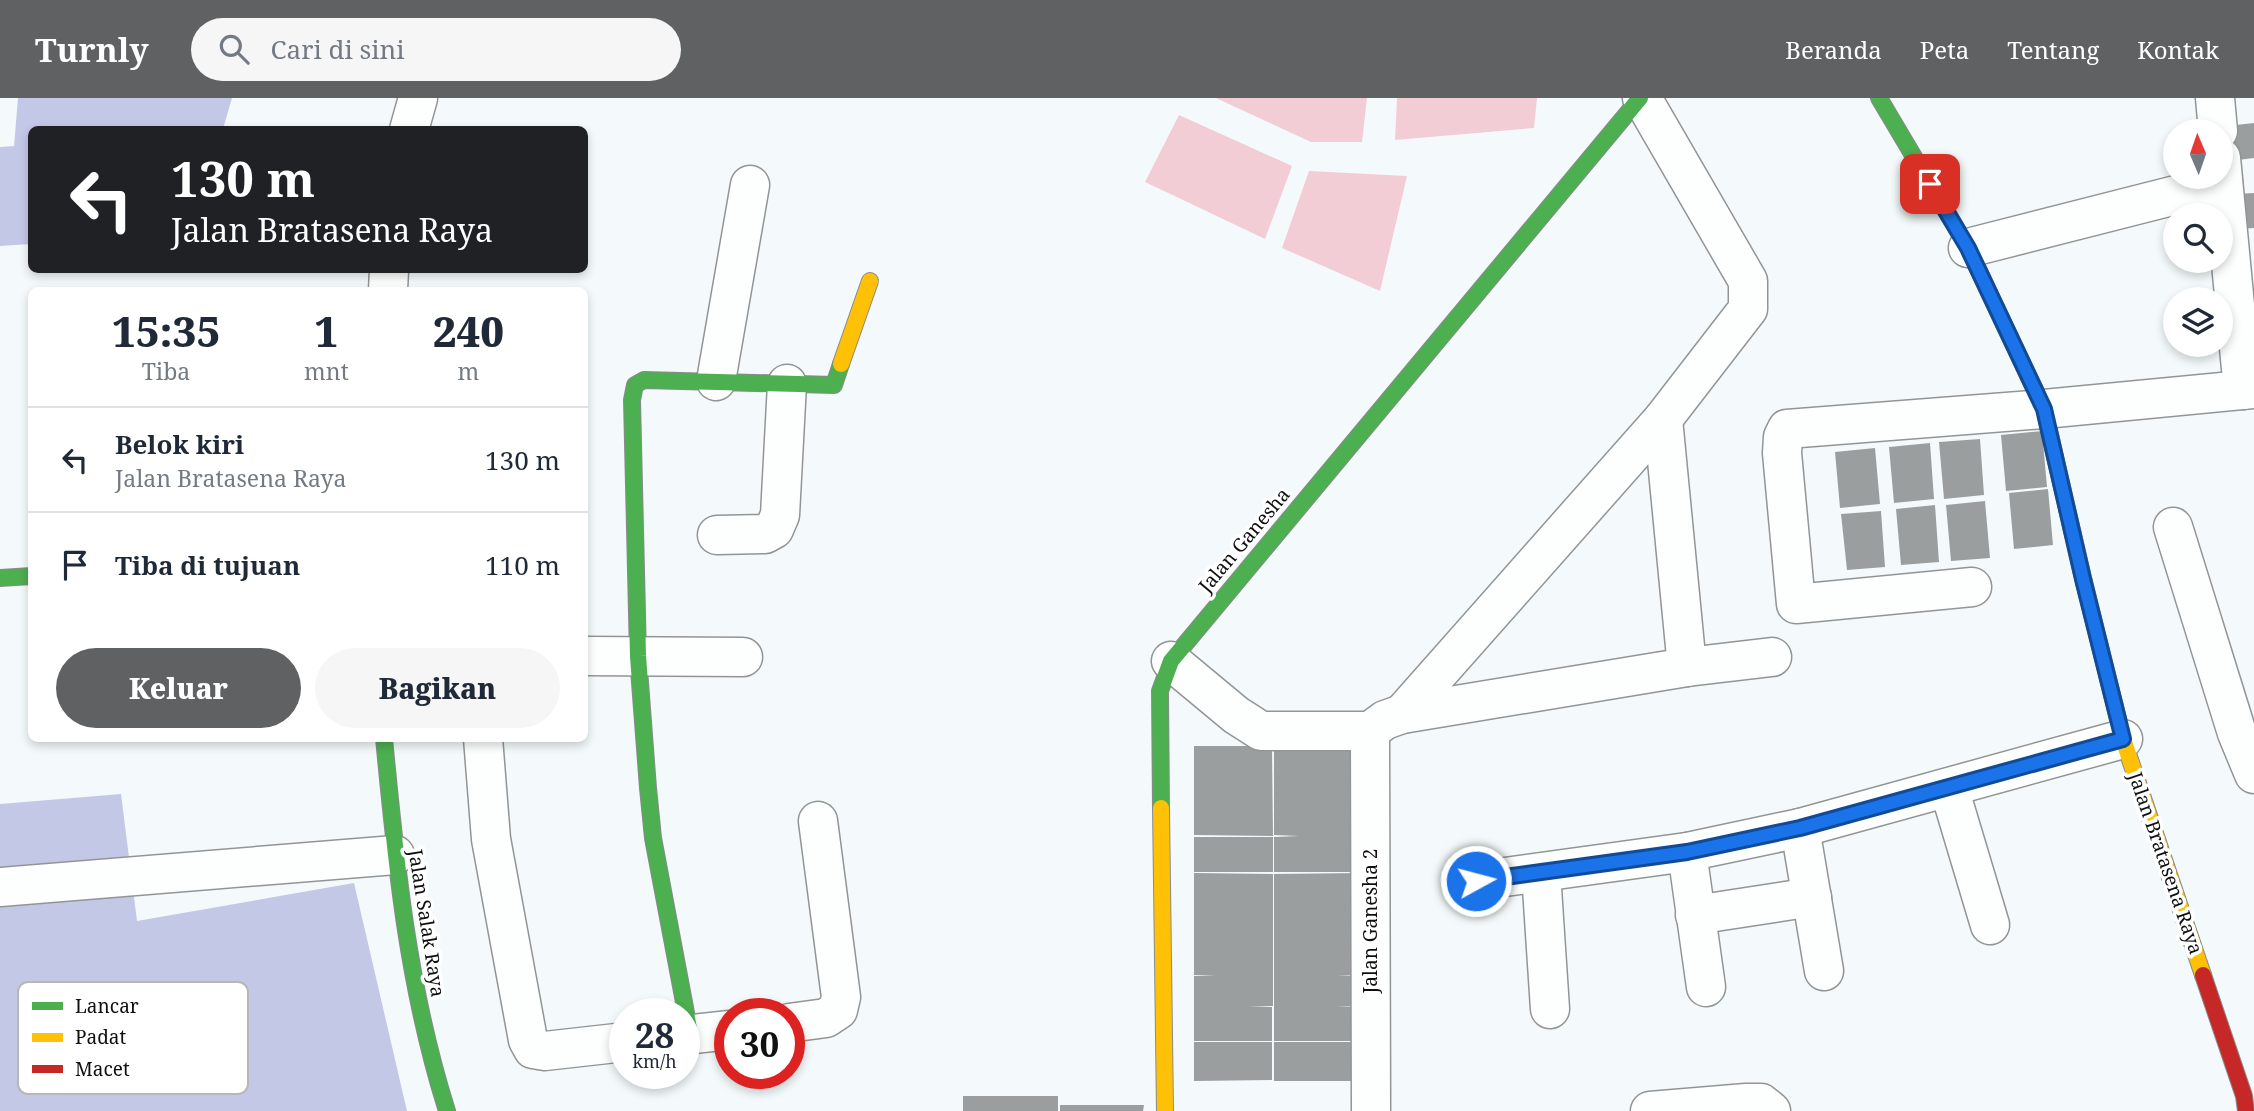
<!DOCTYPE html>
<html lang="id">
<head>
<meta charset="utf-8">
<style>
	:root { --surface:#fff; --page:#f6f6f7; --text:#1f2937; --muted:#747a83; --line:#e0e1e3; --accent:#5f6162 }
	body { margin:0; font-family:"Noto Serif",serif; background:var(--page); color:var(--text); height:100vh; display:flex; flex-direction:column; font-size:26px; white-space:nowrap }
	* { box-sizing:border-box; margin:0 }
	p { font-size:23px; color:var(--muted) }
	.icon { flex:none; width:38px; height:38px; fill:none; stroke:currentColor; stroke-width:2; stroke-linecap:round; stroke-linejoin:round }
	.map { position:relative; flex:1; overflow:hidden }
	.sheet { position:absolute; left:28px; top:189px; width:560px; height:455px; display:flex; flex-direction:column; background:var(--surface); border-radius:10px; box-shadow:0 4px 10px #0003 }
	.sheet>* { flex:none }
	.hud { position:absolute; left:28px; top:28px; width:560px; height:147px; border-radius:10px; box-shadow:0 4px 10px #0003; background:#202124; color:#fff; overflow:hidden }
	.needle { width:46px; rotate:358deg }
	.tools { position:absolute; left:2163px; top:21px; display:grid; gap:14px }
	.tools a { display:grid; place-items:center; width:70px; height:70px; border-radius:50%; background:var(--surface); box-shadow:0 4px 10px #0003; font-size:35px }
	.speed { position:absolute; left:609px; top:900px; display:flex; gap:14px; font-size:35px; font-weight:700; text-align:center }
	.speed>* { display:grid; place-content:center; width:91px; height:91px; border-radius:50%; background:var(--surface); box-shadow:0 4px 10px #0003; line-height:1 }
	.speed small { font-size:18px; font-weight:400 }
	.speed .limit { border:10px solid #d22; background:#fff; color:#111 }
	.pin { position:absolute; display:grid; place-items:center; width:60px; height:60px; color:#fff; margin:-30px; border-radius:14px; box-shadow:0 4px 10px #0006 }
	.me { position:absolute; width:77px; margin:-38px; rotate:83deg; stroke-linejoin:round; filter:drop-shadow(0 0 5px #0008) }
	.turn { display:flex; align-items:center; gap:24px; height:147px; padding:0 28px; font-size:32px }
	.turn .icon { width:91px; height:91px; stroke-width:2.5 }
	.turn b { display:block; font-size:49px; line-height:60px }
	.eta { display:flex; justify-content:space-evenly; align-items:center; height:119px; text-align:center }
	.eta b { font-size:42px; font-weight:800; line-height:49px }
	.button { display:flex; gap:14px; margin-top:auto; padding:14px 28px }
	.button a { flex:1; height:80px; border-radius:42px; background:var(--accent); color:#fff; font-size:28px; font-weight:800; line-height:80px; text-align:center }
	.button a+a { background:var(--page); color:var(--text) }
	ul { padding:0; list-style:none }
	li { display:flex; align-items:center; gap:21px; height:105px; padding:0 28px; border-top:2px solid var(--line) }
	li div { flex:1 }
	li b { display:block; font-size:26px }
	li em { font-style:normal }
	header { display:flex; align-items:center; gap:42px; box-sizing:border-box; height:98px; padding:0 35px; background:var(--accent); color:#fff }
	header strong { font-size:33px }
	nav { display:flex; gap:38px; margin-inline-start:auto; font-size:24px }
	.search { width:490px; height:63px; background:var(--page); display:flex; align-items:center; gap:18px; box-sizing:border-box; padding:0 24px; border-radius:38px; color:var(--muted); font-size:26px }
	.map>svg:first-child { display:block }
</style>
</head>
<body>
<header>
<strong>Turnly</strong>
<div class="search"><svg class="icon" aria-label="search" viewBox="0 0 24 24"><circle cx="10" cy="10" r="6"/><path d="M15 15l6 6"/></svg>Cari di sini</div>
<nav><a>Beranda</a><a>Peta</a><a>Tentang</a><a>Kontak</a></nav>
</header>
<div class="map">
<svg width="2254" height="1013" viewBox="0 0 2254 1013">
	<rect width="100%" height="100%" fill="#f4fafb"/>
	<g fill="#c4c8e7">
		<polygon points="18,0 232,0 223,31 32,32 31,146 0,148 0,49 14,48"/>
		<polygon points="121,696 137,823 354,785 407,1013 0,1013 0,706"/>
	</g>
	<g fill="#f3cdd5">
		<polygon points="1216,0 1367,0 1362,44 1311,44"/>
		<polygon points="1397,0 1537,0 1534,30 1395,42"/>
		<polygon points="1179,17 1292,68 1265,141 1145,84"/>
		<polygon points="1309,73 1407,78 1380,193 1282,150"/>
	</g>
	<g fill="#9a9e9f">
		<polygon points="2254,25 2254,60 2230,63 2227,28"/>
		<polygon points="2254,95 2254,130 2240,131 2236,96"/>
		<polygon points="2042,333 2047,389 2006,393 2001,337"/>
		<polygon points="1980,341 1984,397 1944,401 1939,344"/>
		<polygon points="1930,345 1934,401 1894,405 1889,349"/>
		<polygon points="1875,350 1880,406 1840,410 1835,354"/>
		<polygon points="2048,391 2053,447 2014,451 2009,395"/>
		<polygon points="1985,403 1990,460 1951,463 1946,407"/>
		<polygon points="1935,407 1939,464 1901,467 1896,411"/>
		<polygon points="1881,413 1885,469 1847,472 1841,416"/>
		<polygon points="1194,648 1272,648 1273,738 1194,737"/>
		<polygon points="1274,648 1360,648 1360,774 1274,774 1274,739 1299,738 1274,737"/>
		<rect x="1194" y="739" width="79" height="35"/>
		<polygon points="1194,775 1273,776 1273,908 1249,908 1272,909 1272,943 1194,943 1194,878 1216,878 1194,877"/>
		<polygon points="1360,775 1360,877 1337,878 1360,878 1360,908 1337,909 1360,909 1360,943 1274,943 1274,776"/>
		<polygon points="1194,944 1272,944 1272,982 1194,983"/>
		<rect x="1274" y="944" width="86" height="39"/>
		<rect x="963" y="998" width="95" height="15"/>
		<polygon points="1060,1007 1144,1007 1143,1013 1060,1013"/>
	</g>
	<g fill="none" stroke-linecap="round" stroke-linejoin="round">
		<g stroke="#929595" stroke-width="41">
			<g id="street">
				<polyline points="2215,0 2218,33"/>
				<polyline points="409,32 418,0"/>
				<polyline points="2221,60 2243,292"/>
				<polyline points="1968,150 2223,85"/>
				<polyline points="388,192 389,172"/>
				<polyline points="716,283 750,87"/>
				<polyline points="1663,321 1687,569"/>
				<polyline points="2173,429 2237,635 2254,676"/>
				<polyline points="717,437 765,436 774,431 780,417 787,286"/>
				<polyline points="1972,489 1796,506 1782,355 1783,339 1787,331 2044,311 2254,291"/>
				<polyline points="584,558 743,559"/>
				<polyline points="1171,563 1236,617 1261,633 1370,633"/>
				<polyline points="1402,616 1663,321 1748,211 1748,183 1642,0"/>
				<polyline points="1370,633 1385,622 1402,616 1687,569 1772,559"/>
				<polyline points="1370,633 1371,1013"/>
				<polyline points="483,640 491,741 528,942 533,951 545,953 625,944"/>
				<polyline points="1949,690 1990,827"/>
				<polyline points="1800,730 1824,873"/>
				<polyline points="1687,754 1706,889"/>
				<polyline points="1541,775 1550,911"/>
				<polyline points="1476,783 1687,754 1800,730 2123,641"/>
				<polyline points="0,789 395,757"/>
				<polyline points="1695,817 1812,799"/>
				<polyline points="789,925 826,920 838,912 841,899 818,723"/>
				<polyline points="684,937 730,932"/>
				<polyline points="1650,1013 1746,1005 1761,1005 1771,1013"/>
			</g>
		</g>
		<g stroke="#898b8c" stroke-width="18">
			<g id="fast">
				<polyline points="1879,0 1968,150 2044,311 2084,484"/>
				<polyline points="0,480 32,478"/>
				<path d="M384 640C396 768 408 890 447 1013"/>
				<polyline points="1161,710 1160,593 1171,563 1640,0"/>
				<polyline points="690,936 653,740 648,690 638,558 632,302 635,287 644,282 834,287 841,266"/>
			</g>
		</g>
		<g stroke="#898b8c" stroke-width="18">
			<g id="slow">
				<polyline points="841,266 870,183"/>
				<polyline points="2084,484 2123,641 2203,877"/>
				<polyline points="1161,710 1165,1013"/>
			</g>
		</g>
		<g stroke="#898b8c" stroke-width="18">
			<polyline id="jam" points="2203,877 2244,998 2246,1013"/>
		</g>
		<use href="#street" stroke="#fdfefe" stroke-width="38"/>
		<use href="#fast" stroke="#4caf50" stroke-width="16"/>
		<use href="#slow" stroke="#ffc107" stroke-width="16"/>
		<use href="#jam" stroke="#c62828" stroke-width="16"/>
	</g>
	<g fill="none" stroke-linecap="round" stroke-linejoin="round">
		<g stroke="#114b97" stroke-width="18">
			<polyline id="route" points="1476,783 1687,754 1800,730 2123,641 2083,481 2044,311 1968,150 1930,86"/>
		</g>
		<use href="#route" stroke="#1a73e8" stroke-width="12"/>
	</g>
	<g text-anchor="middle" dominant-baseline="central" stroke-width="7" stroke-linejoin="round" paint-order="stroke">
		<g font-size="19" fill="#0f0f0f" stroke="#fff">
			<text transform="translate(1244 442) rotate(-50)">Jalan Ganesha</text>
			<text transform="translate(2166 765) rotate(71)">Jalan Bratasena Raya</text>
			<text transform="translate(1370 823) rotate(-90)">Jalan Ganesha 2</text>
			<text transform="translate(427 825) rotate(81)">Jalan Salak Raya</text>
		</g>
	</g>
	<rect x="18" y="884" width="230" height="112" rx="10" fill="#fff" stroke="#b7b7b7" stroke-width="2"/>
	<rect x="32" y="904" width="31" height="8" fill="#4caf50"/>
	<rect x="32" y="935" width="31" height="9" fill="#ffc107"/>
	<rect x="32" y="967" width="31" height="8" fill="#c62828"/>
	<g font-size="19" fill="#0f0f0f">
		<text x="75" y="915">Lancar</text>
		<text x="75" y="946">Padat</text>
		<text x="75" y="978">Macet</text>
	</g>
</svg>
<div class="tools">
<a><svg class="needle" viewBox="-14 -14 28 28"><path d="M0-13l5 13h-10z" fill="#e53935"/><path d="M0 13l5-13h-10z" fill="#747a83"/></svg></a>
<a><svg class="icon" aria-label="search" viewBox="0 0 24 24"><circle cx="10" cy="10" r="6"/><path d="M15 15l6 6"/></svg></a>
<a><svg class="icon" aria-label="layers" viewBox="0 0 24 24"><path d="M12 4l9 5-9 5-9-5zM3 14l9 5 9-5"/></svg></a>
</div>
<div class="speed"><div>28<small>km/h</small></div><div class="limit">30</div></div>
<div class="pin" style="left:1930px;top:86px;background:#d93025"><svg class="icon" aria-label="arrive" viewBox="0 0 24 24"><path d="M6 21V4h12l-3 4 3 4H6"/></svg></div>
<svg class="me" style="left:1476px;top:783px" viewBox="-20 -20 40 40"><circle r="17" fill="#1a73e8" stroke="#fff" stroke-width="3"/><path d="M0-11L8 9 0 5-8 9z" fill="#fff"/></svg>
<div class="hud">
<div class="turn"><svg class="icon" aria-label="left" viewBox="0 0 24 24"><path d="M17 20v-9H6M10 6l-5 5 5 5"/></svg><div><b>130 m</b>Jalan Bratasena Raya</div></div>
</div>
<section class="sheet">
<div class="eta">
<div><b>15:35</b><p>Tiba</p></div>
<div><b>1</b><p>mnt</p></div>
<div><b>240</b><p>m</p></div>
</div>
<ul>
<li><svg class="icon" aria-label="left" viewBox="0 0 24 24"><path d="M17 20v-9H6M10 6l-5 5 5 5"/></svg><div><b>Belok kiri</b><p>Jalan Bratasena Raya</p></div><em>130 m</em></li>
<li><svg class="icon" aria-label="arrive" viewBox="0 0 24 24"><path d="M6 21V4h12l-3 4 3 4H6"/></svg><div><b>Tiba di tujuan</b></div><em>110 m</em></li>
</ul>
<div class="button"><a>Keluar</a><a>Bagikan</a></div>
</section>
</div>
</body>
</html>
